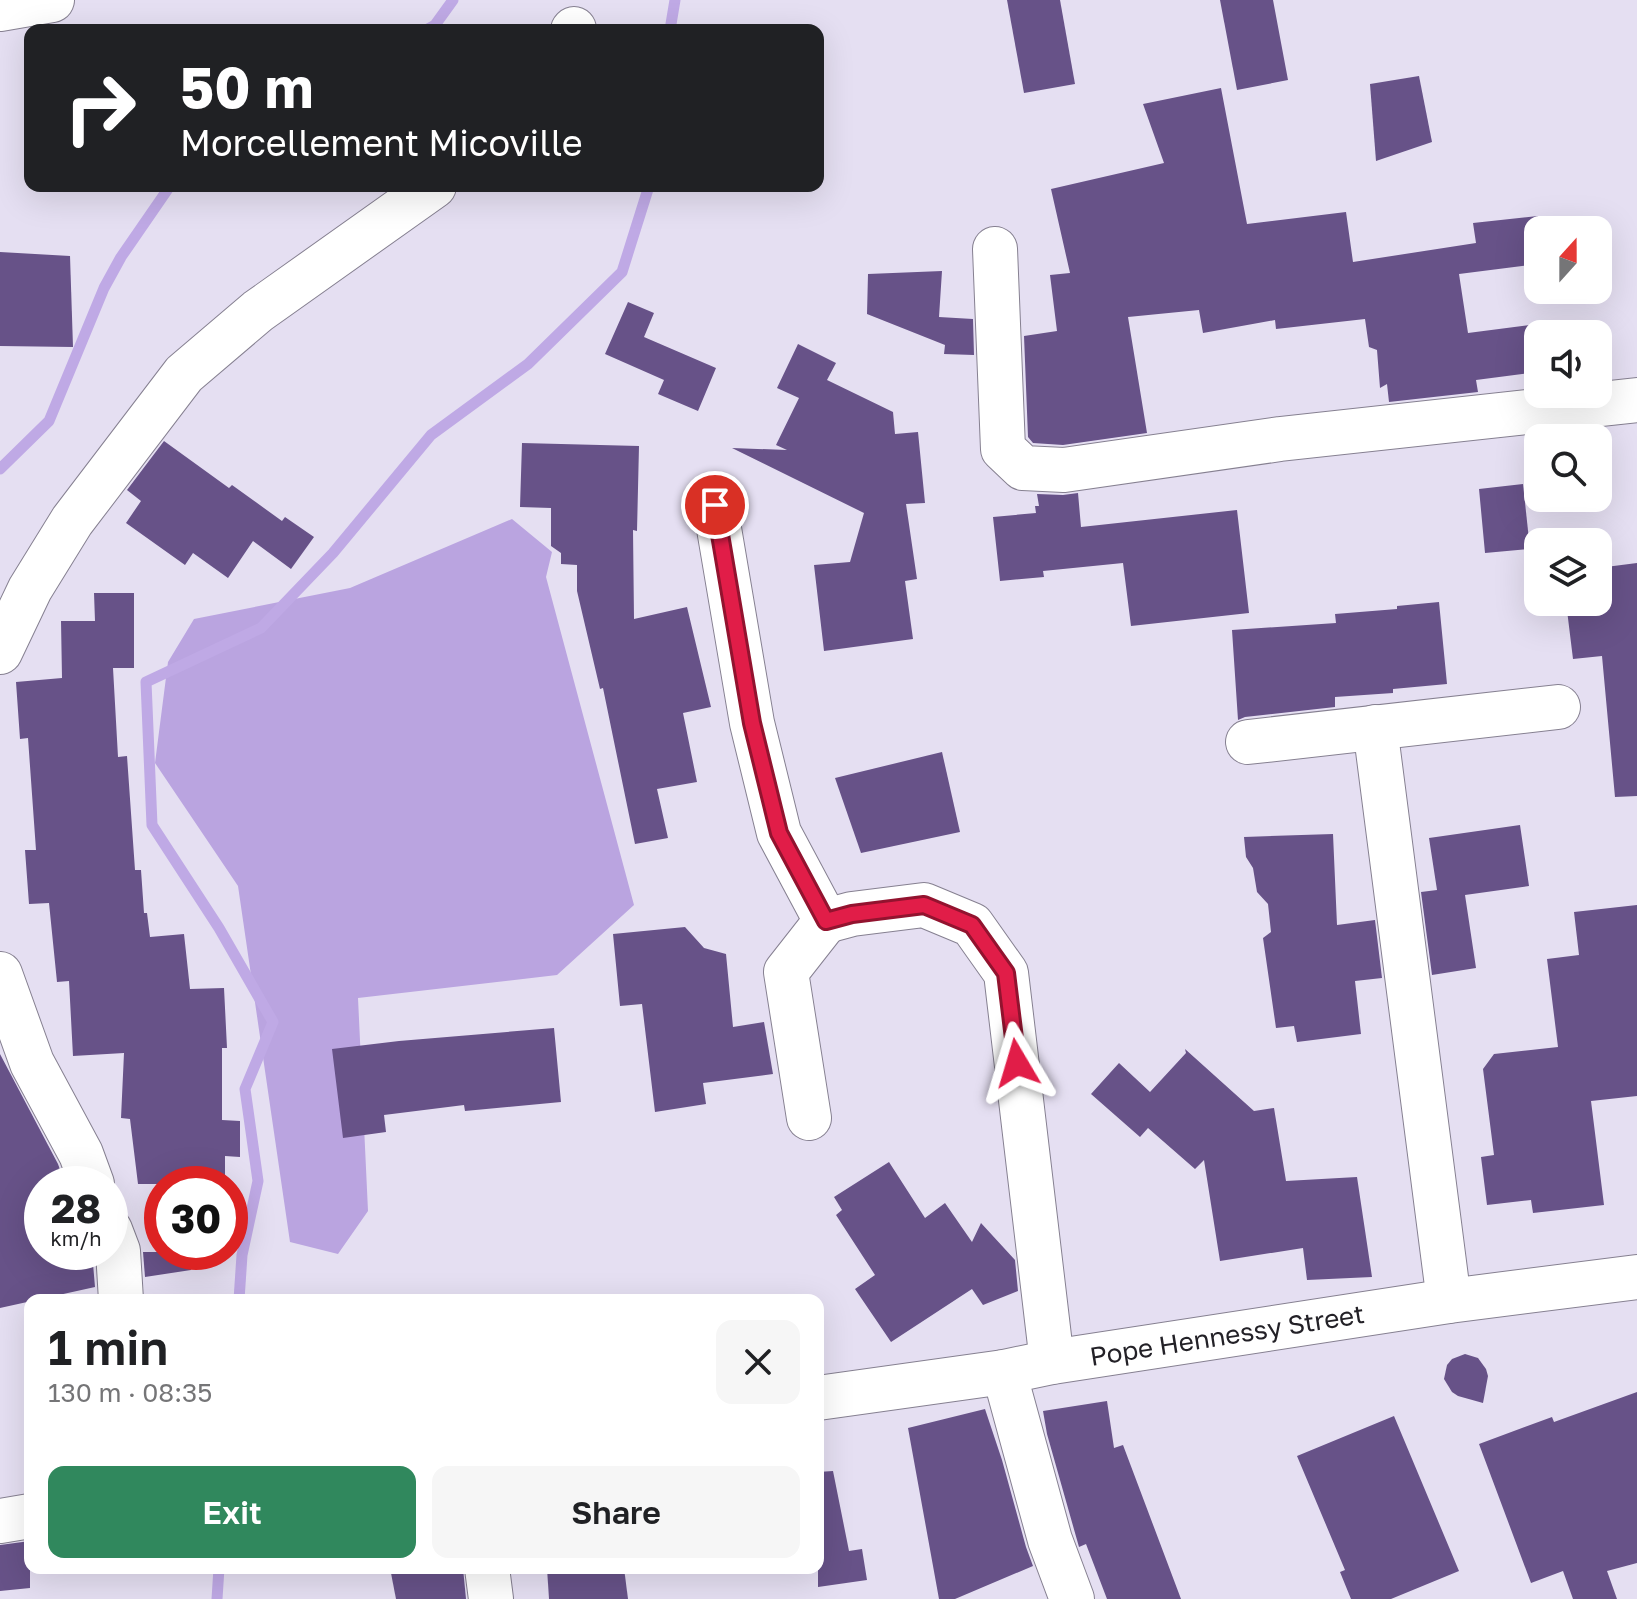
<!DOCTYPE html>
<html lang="en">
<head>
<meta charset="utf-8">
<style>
	:root { --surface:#fff; --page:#f6f6f6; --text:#202124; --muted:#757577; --accent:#30885d }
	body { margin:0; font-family:"Golos Text",sans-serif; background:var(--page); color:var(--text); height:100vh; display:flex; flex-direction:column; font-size:30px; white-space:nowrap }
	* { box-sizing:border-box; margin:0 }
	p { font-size:26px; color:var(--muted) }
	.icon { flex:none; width:44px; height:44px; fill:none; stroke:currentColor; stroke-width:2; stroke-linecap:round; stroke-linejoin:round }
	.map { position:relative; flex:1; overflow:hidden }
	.panel { position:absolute; left:24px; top:1294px; width:800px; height:280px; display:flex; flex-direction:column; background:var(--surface); border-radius:16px; box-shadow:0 8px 32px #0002 }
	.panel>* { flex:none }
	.top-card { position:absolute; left:24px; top:24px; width:800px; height:168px; border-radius:16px; box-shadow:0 8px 32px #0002; background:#202124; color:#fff; overflow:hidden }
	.needle { width:52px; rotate:21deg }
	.controls { position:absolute; left:1524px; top:216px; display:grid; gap:16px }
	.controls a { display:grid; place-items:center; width:88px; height:88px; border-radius:16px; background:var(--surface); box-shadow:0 8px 32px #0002; font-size:40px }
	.speed { position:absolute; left:24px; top:1166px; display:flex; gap:16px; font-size:40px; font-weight:700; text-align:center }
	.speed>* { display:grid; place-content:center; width:104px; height:104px; border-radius:50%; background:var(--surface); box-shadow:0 8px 32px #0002; line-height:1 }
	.speed small { font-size:20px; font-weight:400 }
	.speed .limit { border:12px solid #d22; background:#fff; color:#111 }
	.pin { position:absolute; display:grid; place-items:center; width:68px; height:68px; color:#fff; margin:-34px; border:4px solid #fff; border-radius:50%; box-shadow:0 2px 8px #0007 }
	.me { position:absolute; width:88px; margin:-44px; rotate:353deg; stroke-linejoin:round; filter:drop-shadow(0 0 6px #0008) }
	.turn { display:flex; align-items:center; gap:28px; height:168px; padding:0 24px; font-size:36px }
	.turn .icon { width:104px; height:104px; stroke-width:2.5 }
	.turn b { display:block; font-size:56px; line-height:68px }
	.round { display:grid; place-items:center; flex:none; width:84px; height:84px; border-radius:16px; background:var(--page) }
	.summary { display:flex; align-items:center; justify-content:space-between; height:136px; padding:0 24px }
	h1 { font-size:48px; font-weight:600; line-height:60px }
	.action { display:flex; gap:16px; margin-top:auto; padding:16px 24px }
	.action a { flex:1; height:92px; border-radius:16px; background:var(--accent); color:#fff; font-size:32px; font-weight:600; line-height:92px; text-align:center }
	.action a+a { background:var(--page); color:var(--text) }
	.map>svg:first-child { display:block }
</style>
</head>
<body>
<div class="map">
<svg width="1637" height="1599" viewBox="0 0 1637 1599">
	<rect width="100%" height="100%" fill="#e5dff2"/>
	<polygon fill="#baa4e0" points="512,519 552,552 546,577 634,905 557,975 358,998 368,1211 338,1254 290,1242 238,886 155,763 168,662 194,619 350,588"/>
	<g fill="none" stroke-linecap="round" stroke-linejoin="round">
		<g stroke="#bfa9e5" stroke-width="11">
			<polyline points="426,30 435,25 453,0"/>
			<polyline points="670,30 675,0"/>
			<polyline points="0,469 49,421 104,288 121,257 170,186"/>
			<polyline points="239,1300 242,1255 258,1181 245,1089 273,1022 219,928 152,825 146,682 261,628 333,553 431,435 528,364 622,272 649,186"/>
			<polyline points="217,1599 219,1568"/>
		</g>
	</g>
	<g fill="#675288">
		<polygon points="1007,0 1060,0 1075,84 1024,93"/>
		<polygon points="1220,0 1273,0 1288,80 1237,90"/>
		<polygon points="1419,76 1432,142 1376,161 1370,84"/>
		<polygon points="1221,88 1247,224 1346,212 1353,262 1476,243 1473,223 1538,216 1538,264 1459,274 1468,333 1538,324 1538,372 1476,380 1478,392 1389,402 1387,384 1380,388 1377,350 1369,347 1365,319 1276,329 1275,320 1203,333 1199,310 1128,317 1147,433 1063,445 1033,443 1028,437 1024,336 1057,331 1050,275 1070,273 1051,189 1164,163 1143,104"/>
		<polygon points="0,252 70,256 73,347 0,346"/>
		<polygon points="942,271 939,317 973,319 974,355 944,354 945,345 867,314 868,274"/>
		<polygon points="628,302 654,313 644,337 716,368 698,411 658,394 664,380 605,354"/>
		<polygon points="798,344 836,363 827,380 893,412 895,434 918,432 925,503 906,504 917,579 905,581 913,639 824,651 814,565 850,562 864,513 732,448 787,450 776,445 799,398 777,388"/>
		<polygon points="164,441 229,488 232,485 282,521 285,517 314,537 291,569 253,541 228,578 193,553 185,565 126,523 141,501 127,490"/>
		<polygon points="522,443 639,446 637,531 633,530 634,619 687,607 711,707 683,713 697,782 657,789 668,838 635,844 603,688 600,689 577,591 577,565 561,564 561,553 551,546 551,508 520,507"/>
		<polygon points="1523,484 1530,549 1485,553 1479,489"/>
		<polygon points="1078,493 1081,527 1237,510 1249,613 1131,626 1123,563 1043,571 1044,577 1000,581 993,517 1036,513 1035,506 1039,506 1037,494 1063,495"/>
		<polygon points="1637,563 1637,796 1615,797 1602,656 1573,659 1566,602 1598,602 1598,568"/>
		<polygon points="94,593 134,593 134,668 113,668 118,757 127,756 135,870 141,870 144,913 147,913 150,937 184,934 190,989 224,988 227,1048 222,1048 222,1120 240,1121 240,1157 225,1156 225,1184 138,1184 130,1119 121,1118 124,1053 73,1056 69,981 57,982 49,903 29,904 25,850 36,850 28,738 20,739 16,682 62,678 61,621 95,621"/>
		<polygon points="1439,602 1447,684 1393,689 1393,693 1335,697 1335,707 1245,717 1238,720 1232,630 1336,623 1335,614 1397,609 1397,606"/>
		<polygon points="942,752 960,832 861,853 835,778"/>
		<polygon points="1520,825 1529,886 1465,895 1476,968 1432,975 1421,892 1437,890 1429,838"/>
		<polygon points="1333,834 1337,925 1375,920 1382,978 1355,981 1361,1034 1297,1042 1294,1026 1276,1028 1263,938 1271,932 1268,904 1257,892 1253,868 1246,857 1244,837"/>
		<polygon points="1637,905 1637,1096 1591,1101 1604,1205 1533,1213 1531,1200 1487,1205 1481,1157 1494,1155 1483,1069 1494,1054 1558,1047 1547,959 1579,955 1574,912"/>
		<polygon points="685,927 704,948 726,954 733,1027 764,1022 773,1074 703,1083 706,1104 655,1112 642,1004 620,1006 613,934"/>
		<polygon points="554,1028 561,1102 465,1111 464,1105 384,1115 386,1132 343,1138 332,1049 399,1041"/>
		<polygon points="1185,1049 1254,1111 1274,1108 1286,1181 1357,1177 1372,1277 1307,1280 1303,1248 1220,1261 1204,1160 1195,1169 1148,1128 1140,1137 1091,1094 1119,1063 1150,1092 1186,1053"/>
		<polygon points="0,1054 58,1164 65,1184 42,1184 42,1252 92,1252 95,1287 0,1308"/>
		<polygon points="889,1162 925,1218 945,1203 972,1242 981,1223 1015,1260 1018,1291 983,1305 972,1289 891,1342 855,1289 875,1275 836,1215 842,1210 834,1197"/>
		<polygon points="143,1252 190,1252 191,1270 145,1277"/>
		<polygon points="1465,1354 1478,1358 1486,1369 1488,1376 1483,1403 1458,1396 1452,1392 1444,1379 1447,1365 1452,1359"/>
		<polygon points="1637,1392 1637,1563 1607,1571 1617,1599 1573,1599 1563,1571 1531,1583 1479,1444 1552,1417 1554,1422"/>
		<polygon points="1107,1401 1114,1448 1123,1445 1181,1599 1107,1599 1086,1544 1079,1547 1047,1434 1043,1411"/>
		<polygon points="985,1409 1002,1460 1026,1547 1033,1566 955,1599 939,1599 908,1428"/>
		<polygon points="1394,1416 1459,1571 1391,1599 1351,1599 1340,1572 1345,1570 1297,1456"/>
		<polygon points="833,1471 849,1551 862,1549 867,1580 818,1587 818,1472"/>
		<polygon points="30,1541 30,1588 0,1591 0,1545"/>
		<polygon points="390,1568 463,1568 466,1599 396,1599"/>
		<polygon points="547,1568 624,1568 628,1599 549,1599"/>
	</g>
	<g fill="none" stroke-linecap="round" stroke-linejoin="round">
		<g stroke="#868091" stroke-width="46">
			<g id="street">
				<polyline points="0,9 52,0"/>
				<polyline points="573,30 574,29"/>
				<polyline points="995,249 1003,449 1023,468 1064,470 1280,439 1637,400"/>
				<polyline points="715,505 752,723 779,833 826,921 852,914 924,905 972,925 1006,973 1052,1362"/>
				<polyline points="0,652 30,589 72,521 184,374 258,311 434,186"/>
				<polyline points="1375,727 1449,1301"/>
				<polyline points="1248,742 1558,707"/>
				<polyline points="0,974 32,1063 81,1154 92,1184"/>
				<polyline points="809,1118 786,972 826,921"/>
				<polyline points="110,1230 118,1251 121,1300"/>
				<polyline points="1004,1372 1050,1540 1072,1599"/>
				<polyline points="818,1398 1004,1372 1052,1362 1449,1301 1637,1277"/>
				<polyline points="0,1521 30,1516"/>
				<polyline points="487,1568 491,1599"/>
			</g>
		</g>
		<use href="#street" stroke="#fff" stroke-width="44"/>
	</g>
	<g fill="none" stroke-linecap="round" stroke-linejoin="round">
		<g stroke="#92132f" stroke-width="20">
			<polyline id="route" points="715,505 752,723 779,833 826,921 852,914 924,905 972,925 1006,973 1017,1063"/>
		</g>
		<use href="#route" stroke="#e11d48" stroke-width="14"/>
	</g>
	<g text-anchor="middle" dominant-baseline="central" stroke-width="8" stroke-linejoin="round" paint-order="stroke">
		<g font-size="26" fill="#232127" stroke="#fff">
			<text transform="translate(1227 1335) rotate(-9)">Pope Hennessy Street</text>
		</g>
	</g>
</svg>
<div class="controls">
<a><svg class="needle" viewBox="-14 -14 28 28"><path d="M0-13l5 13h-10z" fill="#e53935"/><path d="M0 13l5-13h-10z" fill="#757577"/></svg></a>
<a><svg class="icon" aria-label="sound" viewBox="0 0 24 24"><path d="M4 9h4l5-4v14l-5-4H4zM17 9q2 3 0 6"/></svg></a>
<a><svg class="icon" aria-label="search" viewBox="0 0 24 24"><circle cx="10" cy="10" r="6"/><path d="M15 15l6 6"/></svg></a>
<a><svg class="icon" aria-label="layers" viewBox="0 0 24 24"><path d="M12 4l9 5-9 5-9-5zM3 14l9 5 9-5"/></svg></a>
</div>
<div class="speed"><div>28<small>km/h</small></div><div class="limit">30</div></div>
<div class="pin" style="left:715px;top:505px;background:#d93025"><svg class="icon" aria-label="arrive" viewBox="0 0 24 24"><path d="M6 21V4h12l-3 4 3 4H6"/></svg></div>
<svg class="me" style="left:1017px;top:1063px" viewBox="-20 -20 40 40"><path d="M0-17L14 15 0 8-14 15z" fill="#e11d48" stroke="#fff" stroke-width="4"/></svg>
<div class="top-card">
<div class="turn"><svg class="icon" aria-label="right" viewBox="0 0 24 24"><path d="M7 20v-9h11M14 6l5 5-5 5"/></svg><div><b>50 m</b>Morcellement Micoville</div></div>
</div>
<section class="panel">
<div class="summary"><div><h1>1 min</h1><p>130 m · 08:35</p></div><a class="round"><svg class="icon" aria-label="close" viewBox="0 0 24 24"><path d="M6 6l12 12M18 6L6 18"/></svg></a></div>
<div class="action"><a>Exit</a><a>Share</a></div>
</section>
</div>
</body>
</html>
